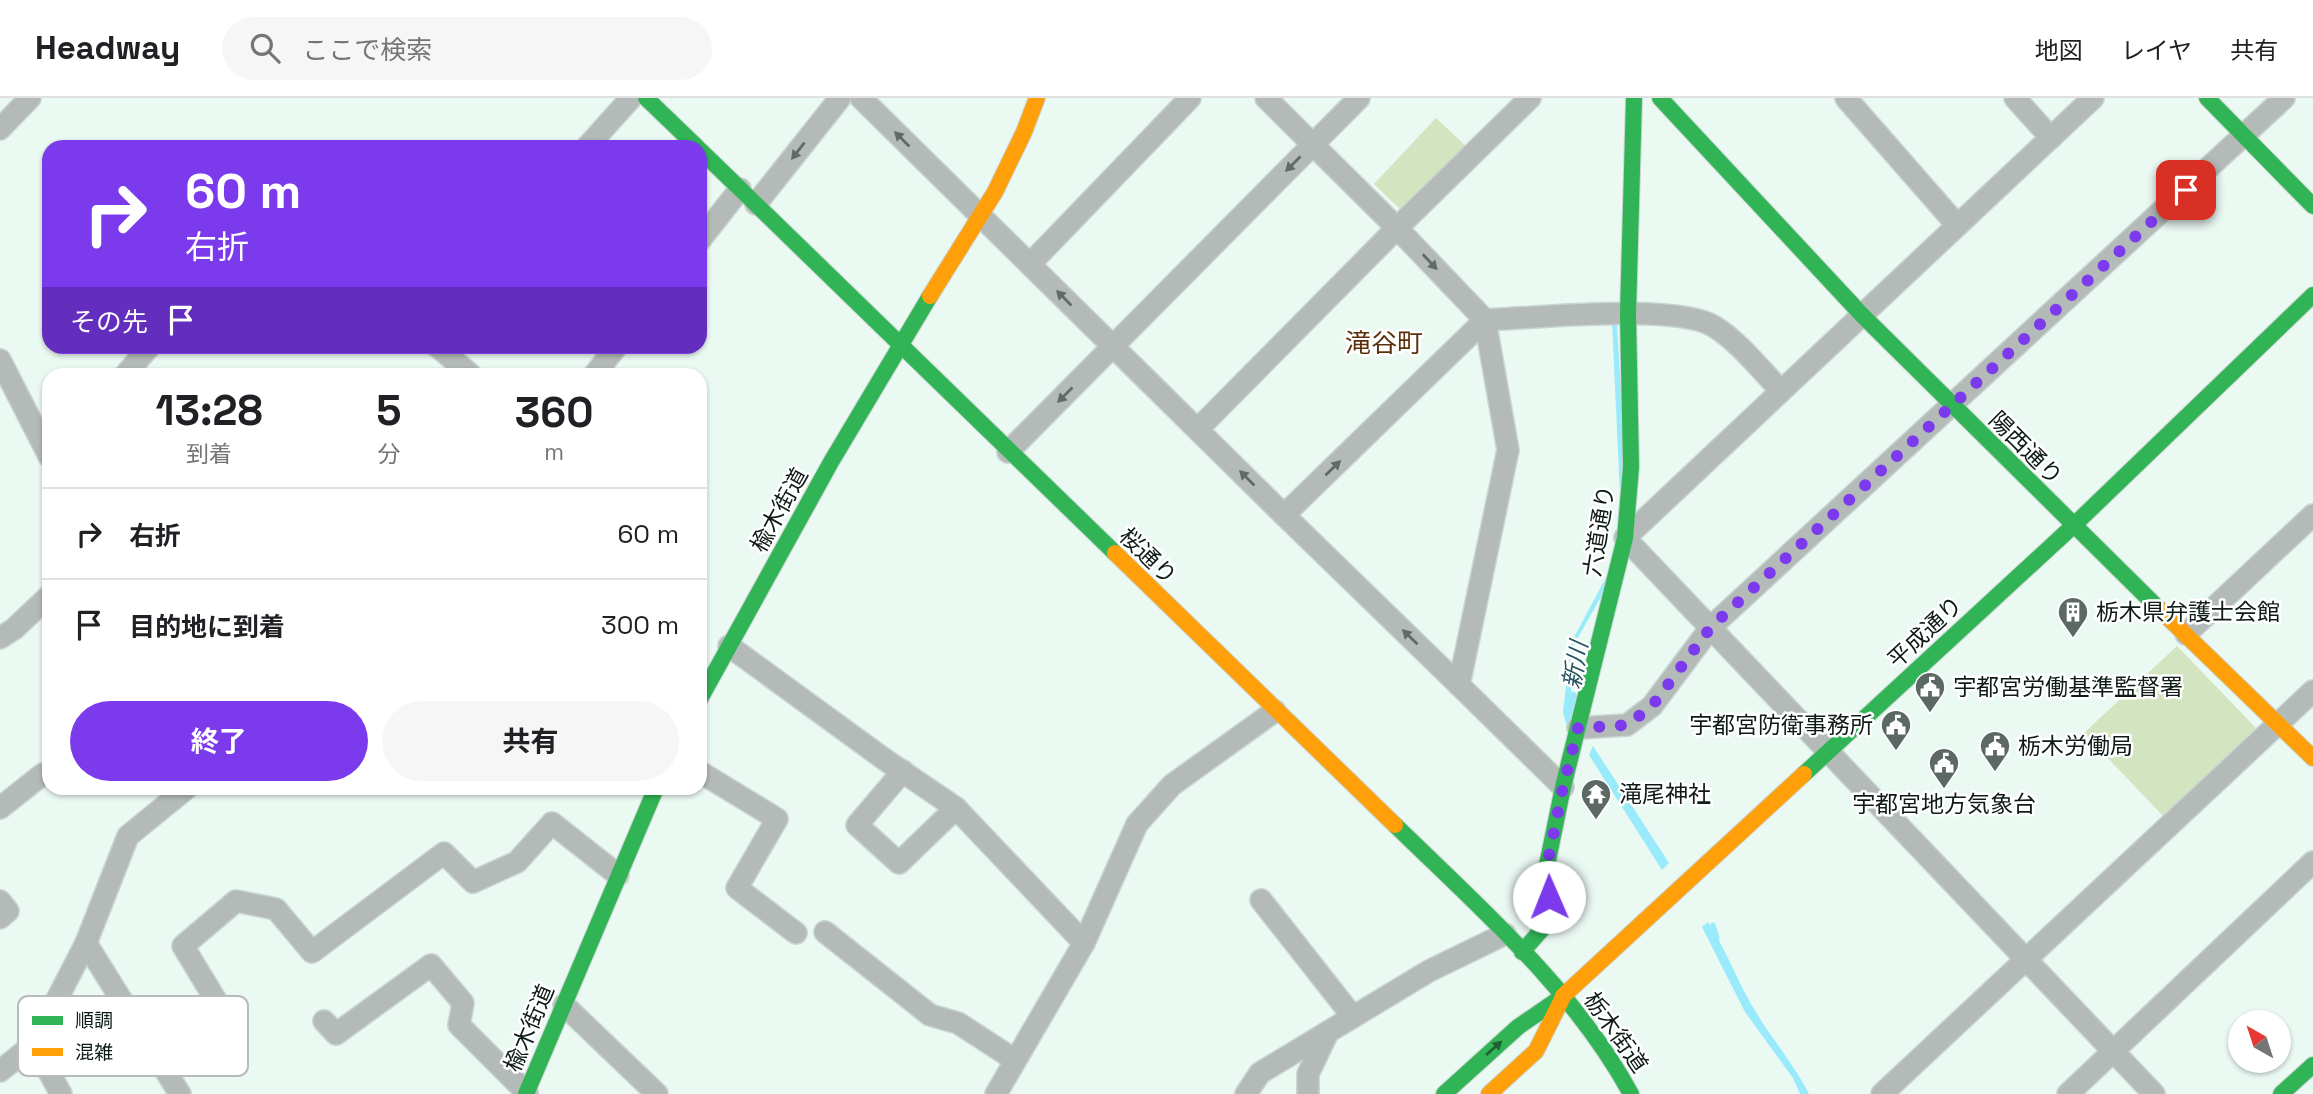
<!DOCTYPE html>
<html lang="ja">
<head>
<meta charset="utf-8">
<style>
	:root { --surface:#fff; --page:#f6f6f6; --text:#202124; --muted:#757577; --line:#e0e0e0; --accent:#7c3aed }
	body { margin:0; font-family:"Space Grotesk","Noto Sans JP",sans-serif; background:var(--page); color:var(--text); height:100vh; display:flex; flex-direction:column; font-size:26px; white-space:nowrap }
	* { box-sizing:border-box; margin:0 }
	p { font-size:23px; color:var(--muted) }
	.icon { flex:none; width:38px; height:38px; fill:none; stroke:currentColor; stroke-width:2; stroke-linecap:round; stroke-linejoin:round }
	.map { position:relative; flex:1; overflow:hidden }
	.drawer { position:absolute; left:42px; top:270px; width:665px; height:427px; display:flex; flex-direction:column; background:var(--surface); border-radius:21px; box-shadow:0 2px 5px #0004 }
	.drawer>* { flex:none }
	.hud { position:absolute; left:42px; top:42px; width:665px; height:214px; border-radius:21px; box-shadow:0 2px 5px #0004; background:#7c3aed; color:#fff; overflow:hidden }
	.needle { width:46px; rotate:321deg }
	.controls { position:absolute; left:2228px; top:912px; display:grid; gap:14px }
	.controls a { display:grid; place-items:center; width:63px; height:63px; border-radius:50%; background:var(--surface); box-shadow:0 2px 5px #0004; font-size:35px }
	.pin { position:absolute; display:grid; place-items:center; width:60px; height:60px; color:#fff; margin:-30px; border-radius:14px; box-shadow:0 4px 10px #0006 }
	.me { position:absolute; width:77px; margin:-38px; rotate:359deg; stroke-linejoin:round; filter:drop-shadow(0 0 5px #0008) }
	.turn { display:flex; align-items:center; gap:24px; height:147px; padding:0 28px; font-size:32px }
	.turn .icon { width:91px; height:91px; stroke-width:2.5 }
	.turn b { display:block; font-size:49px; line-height:60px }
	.then { display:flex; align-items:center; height:66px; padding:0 28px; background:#0003; gap:14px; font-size:26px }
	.eta { display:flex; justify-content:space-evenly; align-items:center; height:119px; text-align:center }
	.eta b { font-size:42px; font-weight:700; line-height:49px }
	.primary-button { display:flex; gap:14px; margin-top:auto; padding:14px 28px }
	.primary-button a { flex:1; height:80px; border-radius:42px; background:var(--accent); color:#fff; font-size:28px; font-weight:700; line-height:80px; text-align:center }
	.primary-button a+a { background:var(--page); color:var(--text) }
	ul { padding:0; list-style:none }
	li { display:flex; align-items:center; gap:21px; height:91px; padding:0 28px; border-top:2px solid var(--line) }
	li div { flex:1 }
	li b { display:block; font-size:26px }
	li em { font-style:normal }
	header { display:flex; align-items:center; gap:42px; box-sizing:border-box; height:98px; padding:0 35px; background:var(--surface); border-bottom:2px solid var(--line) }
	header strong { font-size:33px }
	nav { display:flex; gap:38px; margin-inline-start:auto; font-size:24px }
	.search { width:490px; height:63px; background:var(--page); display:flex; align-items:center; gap:18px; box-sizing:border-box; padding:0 24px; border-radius:38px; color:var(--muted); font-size:26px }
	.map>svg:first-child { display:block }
</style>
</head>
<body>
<header>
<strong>Headway</strong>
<div class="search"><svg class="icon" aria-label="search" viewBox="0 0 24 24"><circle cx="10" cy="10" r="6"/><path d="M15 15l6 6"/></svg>ここで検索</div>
<nav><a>地図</a><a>レイヤ</a><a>共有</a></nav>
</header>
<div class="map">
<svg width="2313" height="996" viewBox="0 0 2313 996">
	<rect width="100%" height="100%" fill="#ebf9f3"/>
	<g fill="#d3e4c0">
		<polygon points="1436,20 1466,48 1401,112 1374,86"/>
		<polygon points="2177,548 2256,630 2164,719 2084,635"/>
	</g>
	<g fill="#99eafa">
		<polygon points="1612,224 1617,224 1626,394 1622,443 1616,472 1575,545 1571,593 1576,595 1578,602 1569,636 1563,614 1571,545 1611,470 1616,440 1620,397"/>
		<polygon points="1593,648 1669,765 1662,772 1589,657"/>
		<path d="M1708 824C1728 854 1739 889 1759 919 1775 945 1795 968 1809 996H1800L1793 980 1745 914 1702 829Z"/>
	</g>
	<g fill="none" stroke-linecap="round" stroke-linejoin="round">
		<polyline stroke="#99eafa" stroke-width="5" points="1713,827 1717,840"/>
		<g stroke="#c9d5d0" stroke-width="24">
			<g id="street">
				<polyline points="861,0 1284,417 1459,587"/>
				<polyline points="1266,0 1397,130 1485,222 1508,352 1459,587 1563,689"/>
				<polyline points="1846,0 1957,127"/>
				<polyline points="2015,0 2051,40"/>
				<polyline points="2093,0 1625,440 2154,996"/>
				<polyline points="0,31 30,0"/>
				<polyline points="587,49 631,0"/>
				<polyline points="756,106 840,0"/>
				<polyline points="700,142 740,91"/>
				<polyline points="1030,166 1190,0"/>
				<polyline points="437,248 470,276"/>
				<polyline points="0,262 49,358"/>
				<polyline points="126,276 150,248"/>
				<polyline points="595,276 617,248"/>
				<polyline points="1198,331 1397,130 1530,0"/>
				<polyline points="1008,354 1359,0"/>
				<path d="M1284 417 1485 222C1533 220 1679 205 1715 229 1740 245 1761 272 1781 293"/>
				<polyline points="2186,536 2313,417"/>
				<polyline points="0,540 14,531 49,498"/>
				<polyline points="729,548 884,661 956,710 1084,845"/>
				<polyline points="1578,630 1627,627 1652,608 1711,529 2284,0"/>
				<polyline points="903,673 857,727 899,765 956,710"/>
				<polyline points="700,674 777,721 737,790 796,835"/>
				<polyline points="0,710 43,676"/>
				<polyline points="1261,802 1353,919"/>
				<polyline points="0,803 8,813 0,820"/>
				<polyline points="825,834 930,917 958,925 1015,962"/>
				<polyline points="86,845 180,996"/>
				<polyline points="564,907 657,996"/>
				<polyline points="324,923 336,936 431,867 463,905 459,927 527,995"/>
				<polyline points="146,943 220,909 183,848 236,803 276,811 312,854 444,755 473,784 517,764 552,725 618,777"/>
				<polyline points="34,946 61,996"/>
				<polyline points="0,973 34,946 86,845 128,738 187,690"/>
				<polyline points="996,996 1084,845 1137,726 1172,687 1275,613"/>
				<polyline points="1246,996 1260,975 1429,873 1505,836"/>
				<polyline points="1308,996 1308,976 1328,934"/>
				<polyline points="1882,996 2313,593"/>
				<polyline points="2068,996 2313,764"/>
			</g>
		</g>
		<g stroke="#c9d5d0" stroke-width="18">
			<g id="fast">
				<polyline points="646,0 697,49"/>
				<polyline points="1660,0 1862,217 2158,510"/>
				<polyline points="2207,0 2313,108"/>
				<polyline points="700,52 1115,455"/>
				<polyline points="700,601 831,364 930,198"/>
				<polyline points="1804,676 2073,428 2313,197"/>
				<path d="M1395 727C1480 810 1574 891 1631 996"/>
				<polyline points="1522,854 1552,820 1545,777 1563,689 1625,440 1631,369 1628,216 1634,0"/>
				<polyline points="526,996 656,690"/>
				<polyline points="1444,996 1518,929 1563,898"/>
				<polyline points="2281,996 2313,967"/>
			</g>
		</g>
		<g stroke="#c9d5d0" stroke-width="18">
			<g id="slow">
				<polyline points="930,198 995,94 1024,34 1037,0"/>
				<polyline points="1115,455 1395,727"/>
				<polyline points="2158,510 2313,660"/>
				<polyline points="1563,898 1804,676"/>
				<polyline points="1489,996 1536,953 1562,901"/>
			</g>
		</g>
		<use href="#street" stroke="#b3bab8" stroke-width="21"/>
		<use href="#fast" stroke="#30b455" stroke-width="16"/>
		<use href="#slow" stroke="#ff9f0a" stroke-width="16"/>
	</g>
	<defs><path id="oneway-solid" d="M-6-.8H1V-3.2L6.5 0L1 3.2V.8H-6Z" transform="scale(1.75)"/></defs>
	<g fill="#616a67">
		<use href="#oneway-solid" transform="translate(902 41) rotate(-135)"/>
		<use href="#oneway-solid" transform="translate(798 53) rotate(128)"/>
		<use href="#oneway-solid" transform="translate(1293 66) rotate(135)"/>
		<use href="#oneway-solid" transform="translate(1430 164) rotate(47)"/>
		<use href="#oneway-solid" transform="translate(1064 200) rotate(-135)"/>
		<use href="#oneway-solid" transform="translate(1065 297) rotate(135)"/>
		<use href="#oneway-solid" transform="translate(1333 370) rotate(-44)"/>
		<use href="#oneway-solid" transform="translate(1247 380) rotate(-135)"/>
		<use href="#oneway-solid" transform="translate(1410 539) rotate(-136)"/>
	</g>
	<use fill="#1e6032" href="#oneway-solid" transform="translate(1494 950) rotate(-42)"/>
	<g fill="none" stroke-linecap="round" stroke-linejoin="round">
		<polyline stroke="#7c3aed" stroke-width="12" stroke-dasharray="0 21.6" points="1549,799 1545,777 1563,689 1578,630 1627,627 1652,608 1711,529 2186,92"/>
	</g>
	<defs>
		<g id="building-pin" transform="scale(1.575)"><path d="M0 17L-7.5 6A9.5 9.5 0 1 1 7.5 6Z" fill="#5c6963" stroke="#fff"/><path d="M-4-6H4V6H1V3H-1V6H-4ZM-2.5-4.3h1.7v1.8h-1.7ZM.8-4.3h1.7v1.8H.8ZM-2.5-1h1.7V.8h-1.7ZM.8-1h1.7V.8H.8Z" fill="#fff"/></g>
		<g id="civic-pin" transform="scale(1.575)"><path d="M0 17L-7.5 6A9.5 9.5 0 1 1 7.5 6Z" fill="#5c6963" stroke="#fff"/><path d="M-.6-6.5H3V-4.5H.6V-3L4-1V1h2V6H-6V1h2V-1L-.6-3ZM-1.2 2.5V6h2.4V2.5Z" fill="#fff"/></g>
		<g id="temple-pin" transform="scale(1.575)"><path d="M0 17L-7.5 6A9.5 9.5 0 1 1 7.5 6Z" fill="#5c6963" stroke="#fff"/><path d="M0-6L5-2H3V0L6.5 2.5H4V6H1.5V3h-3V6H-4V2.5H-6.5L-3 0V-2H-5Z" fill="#fff"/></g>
	</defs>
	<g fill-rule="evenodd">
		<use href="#building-pin" x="2073" y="514"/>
		<use href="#civic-pin" x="1930" y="589"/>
		<use href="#civic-pin" x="1896" y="627"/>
		<use href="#civic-pin" x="1995" y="648"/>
		<use href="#civic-pin" x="1944" y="665"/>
		<use href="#temple-pin" x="1596" y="696"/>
	</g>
	<g text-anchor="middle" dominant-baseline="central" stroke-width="5" stroke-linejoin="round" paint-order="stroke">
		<g font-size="23" fill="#0f1b16" stroke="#fff">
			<text transform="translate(2026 350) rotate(45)">陽西通り</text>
			<text transform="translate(779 412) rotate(-61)">楡木街道</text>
			<text transform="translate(1599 433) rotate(-81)">六道通り</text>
			<text transform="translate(1148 458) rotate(44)">桜通り</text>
			<text transform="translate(1925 534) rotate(-43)">平成通り</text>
			<text transform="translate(529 930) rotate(-67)">楡木街道</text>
			<text transform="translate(1616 934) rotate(55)">栃木街道</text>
		</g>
		<g font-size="23" fill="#0f1b16" stroke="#fff" text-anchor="start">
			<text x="2096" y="514">栃木県弁護士会館</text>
			<text x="1953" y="589">宇都宮労働基準監督署</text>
			<text x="1873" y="627" text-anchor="end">宇都宮防衛事務所</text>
			<text x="2018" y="648">栃木労働局</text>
			<text x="1619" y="696">滝尾神社</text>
			<text x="1944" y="706" text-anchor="middle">宇都宮地方気象台</text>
		</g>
		<g font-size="24" font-style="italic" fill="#265661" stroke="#fff">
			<text transform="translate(1575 567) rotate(-80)">新川</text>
		</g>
		<g font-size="26" fill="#5d300c" stroke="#fff">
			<text x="1384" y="245">滝谷町</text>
		</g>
	</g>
	<rect x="18" y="898" width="230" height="80" rx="10" fill="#fff" stroke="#b7bbb9" stroke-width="2"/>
	<rect x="32" y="918" width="31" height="9" fill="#30b455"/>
	<rect x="32" y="950" width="31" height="8" fill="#ff9f0a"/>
	<g font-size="19" fill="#0f1b16">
		<text x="75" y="929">順調</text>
		<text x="75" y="961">混雑</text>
	</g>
</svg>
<div class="controls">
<a><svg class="needle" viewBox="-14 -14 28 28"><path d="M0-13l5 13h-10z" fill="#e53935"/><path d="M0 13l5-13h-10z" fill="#757577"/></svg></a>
</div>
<div class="pin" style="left:2186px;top:92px;background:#d93025"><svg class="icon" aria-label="arrive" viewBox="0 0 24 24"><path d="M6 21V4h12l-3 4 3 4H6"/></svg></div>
<svg class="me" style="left:1549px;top:799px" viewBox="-20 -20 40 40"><circle r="19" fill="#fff"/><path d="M0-13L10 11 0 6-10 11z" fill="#7c3aed"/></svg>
<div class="hud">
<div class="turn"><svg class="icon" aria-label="right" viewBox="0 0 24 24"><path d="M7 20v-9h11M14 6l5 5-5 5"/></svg><div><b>60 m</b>右折</div></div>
<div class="then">その先<svg class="icon" aria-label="arrive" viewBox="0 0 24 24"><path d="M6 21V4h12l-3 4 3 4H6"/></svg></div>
</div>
<section class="drawer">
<div class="eta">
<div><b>13:28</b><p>到着</p></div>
<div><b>5</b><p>分</p></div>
<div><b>360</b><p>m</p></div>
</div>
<ul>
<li><svg class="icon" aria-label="right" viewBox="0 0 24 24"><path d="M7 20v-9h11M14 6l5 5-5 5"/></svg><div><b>右折</b></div><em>60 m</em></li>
<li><svg class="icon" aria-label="arrive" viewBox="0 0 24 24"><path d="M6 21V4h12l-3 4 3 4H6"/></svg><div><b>目的地に到着</b></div><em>300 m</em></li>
</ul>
<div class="primary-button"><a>終了</a><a>共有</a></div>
</section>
</div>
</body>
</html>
